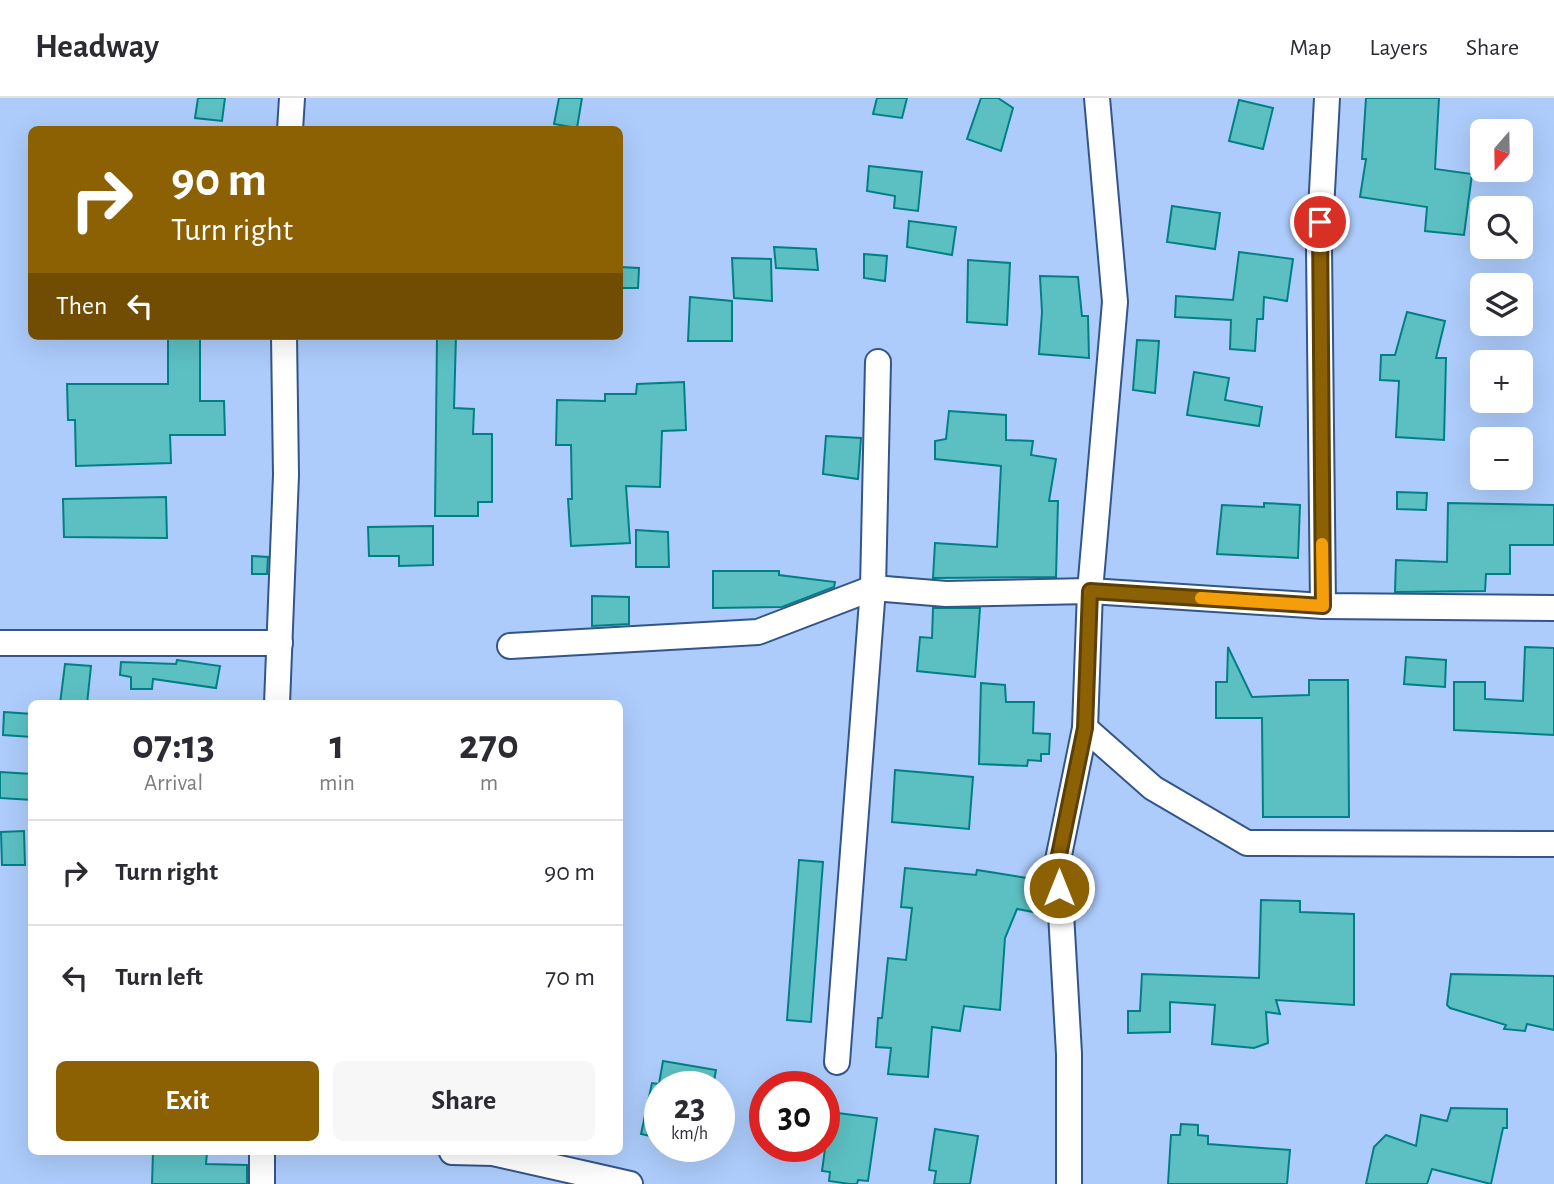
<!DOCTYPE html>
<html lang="en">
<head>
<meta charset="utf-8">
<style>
	:root { --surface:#fff; --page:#f7f7f7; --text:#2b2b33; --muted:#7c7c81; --line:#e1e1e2; --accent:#8c6104 }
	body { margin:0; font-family:"Alegreya Sans",sans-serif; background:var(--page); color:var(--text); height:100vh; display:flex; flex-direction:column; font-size:26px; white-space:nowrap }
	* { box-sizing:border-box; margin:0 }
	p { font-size:23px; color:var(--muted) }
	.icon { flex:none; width:38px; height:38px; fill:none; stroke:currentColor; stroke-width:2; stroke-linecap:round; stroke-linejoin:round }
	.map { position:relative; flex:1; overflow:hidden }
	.drawer { position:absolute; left:28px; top:602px; width:595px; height:455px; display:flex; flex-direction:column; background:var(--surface); border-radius:10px; box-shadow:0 7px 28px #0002 }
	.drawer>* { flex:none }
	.hud { position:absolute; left:28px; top:28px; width:595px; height:214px; border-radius:10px; box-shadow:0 7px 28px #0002; background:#8c6104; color:#fff; overflow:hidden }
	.needle { width:46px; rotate:200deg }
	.fabs { position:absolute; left:1470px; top:21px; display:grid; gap:14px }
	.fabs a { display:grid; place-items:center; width:63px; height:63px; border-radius:10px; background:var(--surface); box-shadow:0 7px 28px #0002; font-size:35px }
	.speed { position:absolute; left:644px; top:973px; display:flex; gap:14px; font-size:35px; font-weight:700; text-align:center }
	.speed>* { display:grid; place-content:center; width:91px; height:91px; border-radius:50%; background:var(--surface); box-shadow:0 7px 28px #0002; line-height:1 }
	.speed small { font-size:18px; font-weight:400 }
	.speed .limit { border:10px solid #d22; background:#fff; color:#111 }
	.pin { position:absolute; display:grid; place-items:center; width:60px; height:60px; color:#fff; margin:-30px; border:4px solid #fff; border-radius:50%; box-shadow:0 2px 7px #0007 }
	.me { position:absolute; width:77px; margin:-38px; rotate:0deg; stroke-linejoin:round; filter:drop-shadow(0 0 5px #0008) }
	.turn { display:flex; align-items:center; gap:24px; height:147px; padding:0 28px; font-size:32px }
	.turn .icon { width:91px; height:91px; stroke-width:2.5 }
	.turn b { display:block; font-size:49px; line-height:60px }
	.then { display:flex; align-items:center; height:66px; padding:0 28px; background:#0003; gap:14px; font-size:26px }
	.eta { display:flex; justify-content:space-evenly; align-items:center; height:119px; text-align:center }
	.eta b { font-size:42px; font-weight:700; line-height:49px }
	.action { display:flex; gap:14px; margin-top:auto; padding:14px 28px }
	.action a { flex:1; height:80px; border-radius:10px; background:var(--accent); color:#fff; font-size:28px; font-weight:700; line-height:80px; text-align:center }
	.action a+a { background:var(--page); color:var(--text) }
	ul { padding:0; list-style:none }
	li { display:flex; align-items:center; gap:21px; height:105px; padding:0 28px; border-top:2px solid var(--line) }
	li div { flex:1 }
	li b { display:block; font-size:26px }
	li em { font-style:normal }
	header { display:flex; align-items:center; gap:42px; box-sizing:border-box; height:98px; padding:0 35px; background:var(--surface); border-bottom:2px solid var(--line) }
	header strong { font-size:33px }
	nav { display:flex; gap:38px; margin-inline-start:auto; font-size:24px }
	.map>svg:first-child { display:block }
</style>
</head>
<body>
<header>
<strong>Headway</strong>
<nav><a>Map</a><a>Layers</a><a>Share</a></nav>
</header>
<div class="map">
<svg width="1554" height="1086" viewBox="0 0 1554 1086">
	<rect width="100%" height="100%" fill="#adccfb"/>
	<g fill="#5cc0c3" stroke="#008084" stroke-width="2">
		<polygon points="198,0 225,0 222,23 195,20"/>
		<polygon points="559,0 582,0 577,30 554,26"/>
		<polygon points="877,0 907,0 902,20 873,16"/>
		<polygon points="981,0 998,0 1013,10 1001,53 967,41"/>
		<polygon points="1366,0 1439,0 1435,71 1472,76 1464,137 1425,133 1427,109 1360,99 1366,61 1362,61"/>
		<polygon points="1239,2 1273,10 1263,51 1229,43"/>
		<polygon points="869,68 922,74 918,113 894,110 895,98 867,93"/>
		<polygon points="1172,108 1220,115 1215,151 1167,144"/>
		<polygon points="909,123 956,129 952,157 907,149"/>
		<polygon points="774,149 816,151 818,172 776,170"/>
		<polygon points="1239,154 1293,161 1287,203 1264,199 1263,221 1257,221 1255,253 1230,251 1231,222 1175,219 1176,198 1233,202"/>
		<polygon points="864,156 887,158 885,183 864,180"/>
		<polygon points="732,160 771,161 772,203 734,200"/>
		<polygon points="968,162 1010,165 1007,227 967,224"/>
		<polygon points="620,169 639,170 638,190 620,190"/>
		<polygon points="1040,178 1078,179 1082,218 1088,218 1089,260 1039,256 1042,214"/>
		<polygon points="690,199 732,203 732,243 688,243"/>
		<polygon points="1407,214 1445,223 1436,260 1446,260 1444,342 1396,339 1399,283 1380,282 1381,257 1395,257"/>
		<polygon points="168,238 200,238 200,303 224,303 225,337 170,337 171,365 76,368 75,322 68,322 67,286 168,286"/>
		<polygon points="437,238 456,238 454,310 474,311 473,336 492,336 492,404 478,404 478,418 435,418"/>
		<polygon points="1137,242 1159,243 1155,295 1133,292"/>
		<polygon points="1194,274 1229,280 1225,302 1262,309 1259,328 1187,317"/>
		<polygon points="684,284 686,332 662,333 660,389 626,388 630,445 571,448 568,401 572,401 571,347 556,347 557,302 605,303 605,296 636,296 637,286"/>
		<polygon points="949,313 1006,317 1006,342 1033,343 1031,357 1056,361 1049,403 1058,403 1056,479 933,480 935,445 997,449 1001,368 935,361 935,343 946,341"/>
		<polygon points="826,338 861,340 858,381 823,376"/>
		<polygon points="1397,394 1427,395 1426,412 1397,411"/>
		<polygon points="166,399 167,440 64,439 63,401"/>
		<polygon points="1264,405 1300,407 1298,460 1217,456 1222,407 1264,409"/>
		<polygon points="1448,405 1554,407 1554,447 1510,447 1510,476 1486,476 1485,493 1395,494 1396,462 1447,464"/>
		<polygon points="433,428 433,467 399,468 399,458 369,458 368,429"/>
		<polygon points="636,432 668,434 669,469 636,469"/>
		<polygon points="252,458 268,459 267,476 252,476"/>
		<polygon points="713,473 779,473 779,477 835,484 834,489 782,509 713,510"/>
		<polygon points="592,498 629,499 629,526 592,528"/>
		<polygon points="933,510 980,510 975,579 917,573 920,539 932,540"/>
		<polygon points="1228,549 1252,599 1309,597 1309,582 1348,582 1349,719 1263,719 1262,620 1216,620 1216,584 1227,584"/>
		<polygon points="1525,549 1554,550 1554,637 1454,632 1454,584 1485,584 1485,601 1523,603"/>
		<polygon points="1406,559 1446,562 1445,589 1404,586"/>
		<polygon points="177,562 220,568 216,590 153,581 152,591 131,591 131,579 120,577 121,564 176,566"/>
		<polygon points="65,566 91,568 87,606 60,606"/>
		<polygon points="981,585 1005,587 1006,604 1034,604 1033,635 1050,636 1049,656 1041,656 1041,663 1028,662 1027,668 979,666"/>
		<polygon points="4,614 32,616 32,639 3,637"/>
		<polygon points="895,672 973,679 969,731 892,724"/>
		<polygon points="0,674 32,676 32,702 0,700"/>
		<polygon points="24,733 25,767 2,767 1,734"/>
		<polygon points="799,762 823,764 811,924 787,922"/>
		<polygon points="905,770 976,777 977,772 1033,781 1032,791 1045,793 1044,816 1017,811 1005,840 1000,912 964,908 960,933 932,929 928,979 888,976 891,950 876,949 878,920 882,920 888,860 906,862 912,810 901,809"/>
		<polygon points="1261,802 1300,803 1300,814 1354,816 1354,907 1276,902 1280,916 1266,914 1268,945 1254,950 1212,946 1215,907 1170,904 1170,934 1128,935 1128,913 1140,913 1142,876 1259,880"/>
		<polygon points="1451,876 1554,878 1554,932 1527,926 1525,933 1504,931 1506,927 1450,910 1447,907"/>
		<polygon points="663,963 716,972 713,989 660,989 660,1040 641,1036 652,985 659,986"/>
		<polygon points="1451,1010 1507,1011 1507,1030 1503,1030 1491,1086 1432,1071 1427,1086 1366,1086 1374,1049 1386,1037 1416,1048 1421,1017 1447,1023"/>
		<polygon points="830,1014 877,1020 868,1083 858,1082 857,1086 850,1086 829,1083 830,1074 822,1073"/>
		<polygon points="1181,1026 1198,1027 1198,1037 1208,1038 1208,1046 1290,1052 1287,1086 1168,1086 1171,1037 1180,1037"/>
		<polygon points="935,1031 978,1038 970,1086 934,1086 936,1073 929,1072"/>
		<polygon points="153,1054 207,1054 206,1066 247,1067 247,1086 152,1086"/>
	</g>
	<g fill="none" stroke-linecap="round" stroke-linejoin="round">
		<g stroke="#358" stroke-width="28">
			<g id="minor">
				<polyline points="290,32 292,0"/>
				<polyline points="1323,508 1319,149 1327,0"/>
				<polyline points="0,545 280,545"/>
				<polyline points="510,548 758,534 873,490 946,496 1090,493 1323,508 1554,510"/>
				<polyline points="277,606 286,377 284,238"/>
				<polyline points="1085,630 1153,690 1247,745 1554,746"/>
				<polyline points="837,964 873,490 878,264"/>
				<polyline points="262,1054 262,1086"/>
				<polyline points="452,1054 493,1055 630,1086"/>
				<polyline points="1069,1086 1069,956 1058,762 1085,630 1090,493 1115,204 1097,0"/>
			</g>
		</g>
		<use href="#minor" stroke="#fff" stroke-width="24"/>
	</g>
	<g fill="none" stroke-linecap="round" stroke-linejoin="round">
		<g stroke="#5b3f03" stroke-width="18">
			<polyline id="route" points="1059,790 1058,762 1085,630 1090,493 1323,508 1320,124"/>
		</g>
		<use href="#route" stroke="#8c6104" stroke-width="12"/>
		<polyline stroke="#f59e0b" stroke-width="12" points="1201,500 1323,508 1322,446"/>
	</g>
</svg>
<div class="fabs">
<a><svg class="needle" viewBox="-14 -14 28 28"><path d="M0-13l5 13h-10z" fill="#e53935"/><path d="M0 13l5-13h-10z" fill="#7c7c81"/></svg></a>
<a><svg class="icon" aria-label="search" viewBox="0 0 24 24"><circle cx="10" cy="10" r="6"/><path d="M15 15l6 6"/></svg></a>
<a><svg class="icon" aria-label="layers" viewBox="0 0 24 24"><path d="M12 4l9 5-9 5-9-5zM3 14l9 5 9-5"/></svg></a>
<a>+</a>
<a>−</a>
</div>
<div class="speed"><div>23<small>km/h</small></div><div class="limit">30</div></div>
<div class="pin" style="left:1320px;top:124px;background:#d93025"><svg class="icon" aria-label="arrive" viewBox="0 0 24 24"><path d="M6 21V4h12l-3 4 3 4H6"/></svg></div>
<svg class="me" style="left:1059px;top:790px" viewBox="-20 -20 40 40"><circle r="17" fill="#8c6104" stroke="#fff" stroke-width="3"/><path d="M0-11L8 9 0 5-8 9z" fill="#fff"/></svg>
<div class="hud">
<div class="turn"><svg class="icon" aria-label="right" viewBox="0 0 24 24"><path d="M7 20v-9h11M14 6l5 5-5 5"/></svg><div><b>90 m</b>Turn right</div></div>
<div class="then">Then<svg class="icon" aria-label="left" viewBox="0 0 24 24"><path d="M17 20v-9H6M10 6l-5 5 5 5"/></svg></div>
</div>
<section class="drawer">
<div class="eta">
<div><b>07:13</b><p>Arrival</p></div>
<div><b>1</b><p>min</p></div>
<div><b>270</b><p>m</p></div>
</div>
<ul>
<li><svg class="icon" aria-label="right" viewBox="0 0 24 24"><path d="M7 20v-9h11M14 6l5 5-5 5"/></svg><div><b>Turn right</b></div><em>90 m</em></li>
<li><svg class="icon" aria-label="left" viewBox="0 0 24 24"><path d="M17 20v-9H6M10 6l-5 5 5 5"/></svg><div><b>Turn left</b></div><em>70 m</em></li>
</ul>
<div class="action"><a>Exit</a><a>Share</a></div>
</section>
</div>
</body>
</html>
